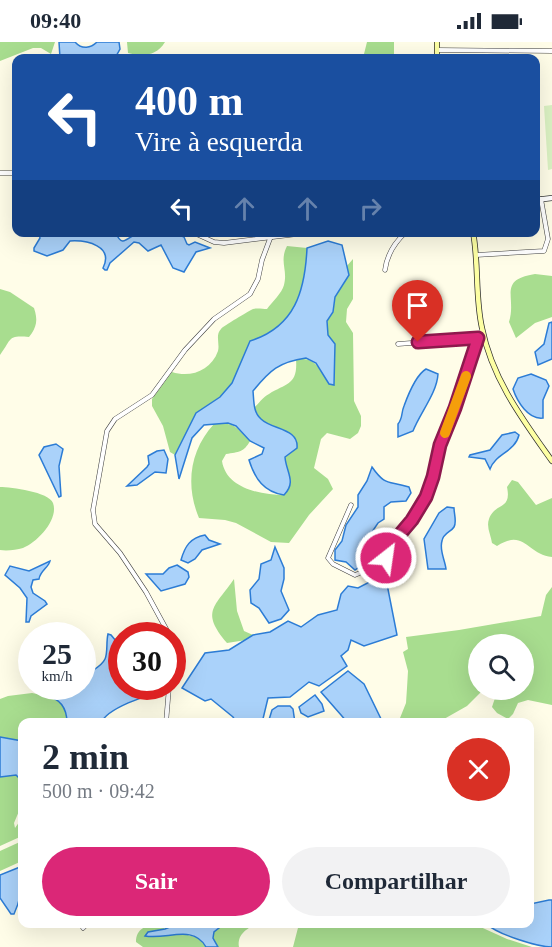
<!DOCTYPE html>
<html lang="pt">
<head>
<meta charset="utf-8">
<style>
	:root { --surface:#fff; --page:#f2f2f3; --text:#1f2937; --muted:#747a83; --accent:#db2777 }
	body { margin:0; font-family:"Times New Roman",serif; background:var(--page); color:var(--text); height:100vh; display:flex; flex-direction:column; font-size:22px; white-space:nowrap }
	* { box-sizing:border-box; margin:0 }
	p { font-size:20px; color:var(--muted) }
	.icon { flex:none; width:33px; height:33px; fill:none; stroke:currentColor; stroke-width:2; stroke-linecap:round; stroke-linejoin:round }
	.map { position:relative; flex:1; overflow:hidden }
	.panel { position:absolute; left:18px; top:676px; width:516px; height:210px; display:flex; flex-direction:column; background:var(--surface); border-radius:12px; box-shadow:0 6px 24px #0002 }
	.panel>* { flex:none }
	.banner { position:absolute; left:12px; top:12px; width:528px; height:183px; border-radius:12px; box-shadow:0 6px 24px #0002; background:#1a4fa0; color:#fff; overflow:hidden }
	.controls { position:absolute; left:468px; top:592px; display:grid; gap:12px }
	.controls a { display:grid; place-items:center; width:66px; height:66px; border-radius:50%; background:var(--surface); box-shadow:0 6px 24px #0002; font-size:30px }
	.speed { position:absolute; left:18px; top:580px; display:flex; gap:12px; font-size:30px; font-weight:700; text-align:center }
	.speed>* { display:grid; place-content:center; width:78px; height:78px; border-radius:50%; background:var(--surface); box-shadow:0 6px 24px #0002; line-height:1 }
	.speed small { font-size:15px; font-weight:400 }
	.speed .limit { border:9px solid #d22; background:#fff; color:#111 }
	.pin { position:absolute; display:grid; place-items:center; width:51px; height:51px; color:#fff; margin:-62px -26px; border-radius:50% 50% 50% 0; rotate:-45deg; box-shadow:0 0 6px #0007 }
	.pin .icon { rotate:45deg }
	.me { position:absolute; width:66px; margin:-33px; rotate:30deg; stroke-linejoin:round; filter:drop-shadow(0 0 4px #0008) }
	.turn { display:flex; align-items:center; gap:21px; height:126px; padding:0 24px; font-size:27px }
	.turn .icon { width:78px; height:78px; stroke-width:2.5 }
	.turn b { display:block; font-size:42px; line-height:51px }
	.lanes { display:flex; align-items:center; height:57px; padding:0 24px; background:#0003; justify-content:center; gap:30px; direction:ltr }
	.lanes .off { opacity:.35 }
	.round { display:grid; place-items:center; flex:none; width:63px; height:63px; border-radius:32px; background:var(--page) }
	.head { display:flex; align-items:center; justify-content:space-between; height:102px; padding:0 24px }
	h1 { font-size:36px; font-weight:800; line-height:45px }
	.cta { display:flex; gap:12px; margin-top:auto; padding:12px 24px }
	.cta a { flex:1; height:69px; border-radius:36px; background:var(--accent); color:#fff; font-size:24px; font-weight:800; line-height:69px; text-align:center }
	.cta a+a { background:var(--page); color:var(--text) }
	.status { display:flex; justify-content:space-between; align-items:center; height:42px; padding:0 30px; background:var(--surface); direction:ltr }
	.status svg { height:16px; fill:currentColor }
	.map>svg:first-child { display:block }
</style>
</head>
<body>
<div class="status"><b>09:40</b><svg viewBox="0 0 49 12"><path d="M0 12V9h3v3zM5 12V6h3v6zM10 12V3h3v9zM15 12V0h3v12zM26 1h20v11H26zM47 4h2v5h-2z"/></svg></div>
<div class="map">
<svg width="552" height="905" viewBox="0 0 552 905">
	<rect width="100%" height="100%" fill="#fffde8"/>
	<g fill="#a8dd8f">
		<polygon points="0,0 55,0 51,12 41,6 33,6 0,19"/>
		<path d="M127 0H165C157 14 142 15 128 11Z"/>
		<polygon points="367,0 394,0 394,16 363,16"/>
		<path d="M287 204 307 206C305 249 295 285 250 299L232 341 220 355 196 371 175 413 170 410 163 384 152 364V357L172 330C190 336 211 329 218 309 220 302 215 293 221 287 223 284 249 269 253 267 257 266 263 267 267 267 272 260 282 251 284 243 288 227 279 220 287 204Z"/>
		<path d="M353 217V257L347 267 346 280 353 291 354 359 361 374V384L358 391 350 397 327 391 321 397 314 426 328 437 333 447 309 473 289 501 271 500 236 481 225 478 199 476C185 443 190 408 214 382 237 380 235 386 250 399 244 410 239 410 226 412L222 419C226 446 260 453 284 453 297 440 286 430 285 415L296 406C299 387 273 388 262 378 259 375 256 369 254 366 259 361 263 355 269 352 287 341 298 343 296 317 318 314 319 331 334 342L335 303 328 293 327 279 333 270 335 255 349 233 346 225Z"/>
		<path d="M535 232 552 234V275L535 281 516 296 509 280C517 255 497 238 535 232Z"/>
		<path d="M0 247 10 250 34 266C38 278 37 285 29 295 7 293 12 297 0 313Z"/>
		<path d="M512 438 518 440 536 463 552 456V515C527 513 525 486 497 504L492 501C491 493 486 485 489 477 495 460 512 469 507 445Z"/>
		<path d="M0 445C11 445 49 450 53 461 59 477 38 500 23 506 16 508 7 509 0 508Z"/>
		<path d="M234 537 237 569 244 589 253 593 246 598 227 601C200 569 215 565 234 537Z"/>
		<polygon points="552,545 552,663 528,658 518,661 513,672 508,677 497,671 492,665 495,656 494,648 524,648 524,603 478,603 478,648 483,648 467,664 444,677 441,681 398,681 406,661 407,646 408,629 403,610 408,607 406,595 459,588 541,574 546,553"/>
		<path d="M32 651C53 655 67 656 67 681H22V699L0 695V657L8 654Z"/>
		<polygon points="9,733 16,733 22,739 22,762 14,781 15,786 22,776 22,794 0,804 0,735"/>
		<polygon points="22,799 22,819 0,829 0,809"/>
		<path d="M158 882H162L165 887 199 896 206 905H143L136 900C136 887 146 883 158 882Z"/>
		<path d="M224 882H256C246 887 237 893 239 905H218L213 896 214 890Z"/>
		<polygon points="299,882 474,882 507,897 532,905 293,905"/>
	</g>
	<polygon fill="#dbf2c3" points="552,63 552,127 548,128 544,64"/>
	<g fill="#aad2fa" stroke="#2c7cd5" stroke-width="1.5">
		<path d="M59 0H75C82 8 91 6 97 0H119L120 7 115 16H60Z"/>
		<path d="M146 191H175L184 195 187 202 189 203 195 200 210 206 196 210 184 230 173 226 161 203 148 209 139 201 134 200 110 221 107 228H105L103 226C114 204 87 198 70 199L63 208 47 214 34 209V206L40 196 39 191H116C122 206 127 196 136 192 139 191 143 191 146 191Z"/>
		<path d="M328 199 342 203 349 233 335 255 333 270 327 279 328 293 335 302 334 343 329 342 316 321 306 316C279 320 270 328 253 349 254 359 253 370 261 377 272 388 299 386 297 406L285 415C286 430 297 440 284 453 264 450 255 437 249 418L262 412 264 406 250 399 236 384 228 381 204 383 192 396 179 437 175 413 196 371 220 355 232 341 250 299C295 285 305 249 307 206Z"/>
		<polygon points="552,280 552,317 538,323 535,310 544,302 549,281"/>
		<path d="M426 327 438 332C437 351 420 371 413 389L398 395V382C403 376 401 371 404 364 408 353 416 333 426 327Z"/>
		<path d="M531 332 546 338 549 344 543 358V376C528 378 517 359 513 347L518 336Z"/>
		<path d="M515 390 519 393C515 410 495 412 490 427L485 417 469 415 470 413 490 408 502 393Z"/>
		<polygon points="56,402 63,407 59,424 61,454 59,455 39,413 44,405"/>
		<polygon points="164,408 168,417 166,431 155,430 137,443 127,444 147,425 149,422 148,414 157,409"/>
		<path d="M372 425C386 445 388 438 409 445L411 451 406 459 391 460 384 465V477L378 481 370 493 365 495 364 499 376 518 373 520 374 522 362 529 358 526 355 528 346 520 335 518V508L342 499 346 483 358 465V453L367 439Z"/>
		<path d="M447 465 454 466C454 472 457 480 454 485 451 490 443 491 442 499 439 508 445 518 446 527H428L424 497 439 471Z"/>
		<path d="M205 493 209 498 220 502 202 508 195 517 188 521 181 518C185 504 190 496 205 493Z"/>
		<polygon points="275,505 284,526 284,537 281,549 289,568 281,577 269,581 259,566 251,561 250,548 259,537 261,522 271,518"/>
		<path d="M50 519C49 525 40 529 39 537L33 538 31 545 33 551 45 559 47 562 31 574 29 580H26L27 556 20 546 5 533 10 524 29 529Z"/>
		<polygon points="177,523 188,530 189,535 185,542 161,549 146,532 163,532 169,526"/>
		<polygon points="385,532 397,593 364,604 351,598 348,608 341,614 347,624 319,644 309,640 290,655 268,656 262,681 237,681 233,675 211,657 205,659 182,646 205,611 229,608 253,593 270,590 288,579 301,585 318,573 337,568 341,552 348,544 358,546"/>
		<path d="M108 592 111 593 121 605 122 645H165L163 649C147 653 107 666 101 681H67C67 665 60 656 44 653L68 645H82L83 636C89 629 101 626 105 617 108 610 106 600 108 592Z"/>
		<polygon points="348,629 364,642 383,681 348,681 321,650"/>
		<polygon points="315,653 322,662 324,669 308,675 301,671 299,665"/>
		<polygon points="278,664 290,664 293,667 295,681 268,681 272,668"/>
		<polygon points="0,695 22,699 22,739 16,733 0,735"/>
		<path d="M20 825 22 828C23 844 21 857 14 872H11L0 856V833Z"/>
		<path d="M549 858H552V905C538 905 496 892 487 882H530V862Z"/>
		<path d="M177 882H224L214 890 213 896 218 905H206C193 882 167 898 145 894L148 890 165 887Z"/>
	</g>
	<g fill="none" stroke-linecap="round" stroke-linejoin="round">
		<g stroke="#3e3e3e" stroke-width="5">
			<g id="minor">
				<polyline points="437,8 552,9"/>
				<polyline points="0,131 16,131"/>
				<polyline points="192,190 214,200 224,201 314,190"/>
				<polyline points="476,213 544,209 548,197 541,157"/>
				<path d="M385 228C387 212 394 201 406 190"/>
				<polyline points="398,302 478,296"/>
				<polyline points="351,463 328,516 333,522 355,533 384,521 390,504 412,478 426,455 433,435 440,403 455,366 482,287"/>
				<polyline points="170,594 146,550 120,511 95,482 93,468 107,389 115,377 152,353 185,308 214,277 250,252 258,237 262,218 271,194"/>
				<polyline points="172,619 172,628"/>
				<polyline points="166,681 169,645"/>
				<polyline points="83,886 87,882"/>
			</g>
		</g>
		<g stroke="#3e3e3e" stroke-width="6">
			<polyline id="tertiary" points="536,158 552,156"/>
		</g>
		<g stroke="#2d2d2d" stroke-width="6">
			<g id="secondary">
				<polyline points="437,16 437,0"/>
				<path d="M473 190C479 222 475 255 482 286 492 337 523 378 552 419"/>
			</g>
		</g>
		<use href="#minor" stroke="#fff" stroke-width="4"/>
		<use href="#tertiary" stroke="#fff" stroke-width="4.5"/>
		<use href="#secondary" stroke="#fdffa3" stroke-width="4.5"/>
	</g>
	<g fill="none" stroke-linecap="round" stroke-linejoin="round">
		<g stroke="#8e194d" stroke-width="15">
			<polyline id="route" points="386,516 390,504 412,478 426,455 433,435 440,403 455,366 478,296 418,300"/>
		</g>
		<use href="#route" stroke="#db2777" stroke-width="10"/>
		<polyline stroke="#f59e0b" stroke-width="10" points="445,391 466,334"/>
	</g>
</svg>
<div class="controls">
<a><svg class="icon" aria-label="search" viewBox="0 0 24 24"><circle cx="10" cy="10" r="6"/><path d="M15 15l6 6"/></svg></a>
</div>
<div class="speed"><div>25<small>km/h</small></div><div class="limit">30</div></div>
<div class="pin" style="left:418px;top:300px;background:#d93025"><svg class="icon" aria-label="arrive" viewBox="0 0 24 24"><path d="M6 21V4h12l-3 4 3 4H6"/></svg></div>
<svg class="me" style="left:386px;top:516px" viewBox="-20 -20 40 40"><circle r="17" fill="#db2777" stroke="#fff" stroke-width="3"/><path d="M0-11L8 9 0 5-8 9z" fill="#fff"/></svg>
<div class="banner">
<div class="turn"><svg class="icon" aria-label="left" viewBox="0 0 24 24"><path d="M17 20v-9H6M10 6l-5 5 5 5"/></svg><div><b>400 m</b>Vire à esquerda</div></div>
<div class="lanes"><svg class="icon" aria-label="left" viewBox="0 0 24 24"><path d="M17 20v-9H6M10 6l-5 5 5 5"/></svg><svg class="icon off" aria-label="ahead" viewBox="0 0 24 24"><path d="M12 20V5M6 11l6-6 6 6"/></svg><svg class="icon off" aria-label="ahead" viewBox="0 0 24 24"><path d="M12 20V5M6 11l6-6 6 6"/></svg><svg class="icon off" aria-label="right" viewBox="0 0 24 24"><path d="M7 20v-9h11M14 6l5 5-5 5"/></svg></div>
</div>
<section class="panel">
<div class="head"><div><h1>2 min</h1><p>500 m · 09:42</p></div><a class="round" style="background:#d93025;color:#fff"><svg class="icon" aria-label="close" viewBox="0 0 24 24"><path d="M6 6l12 12M18 6L6 18"/></svg></a></div>
<div class="cta"><a>Sair</a><a>Compartilhar</a></div>
</section>
</div>
</body>
</html>
